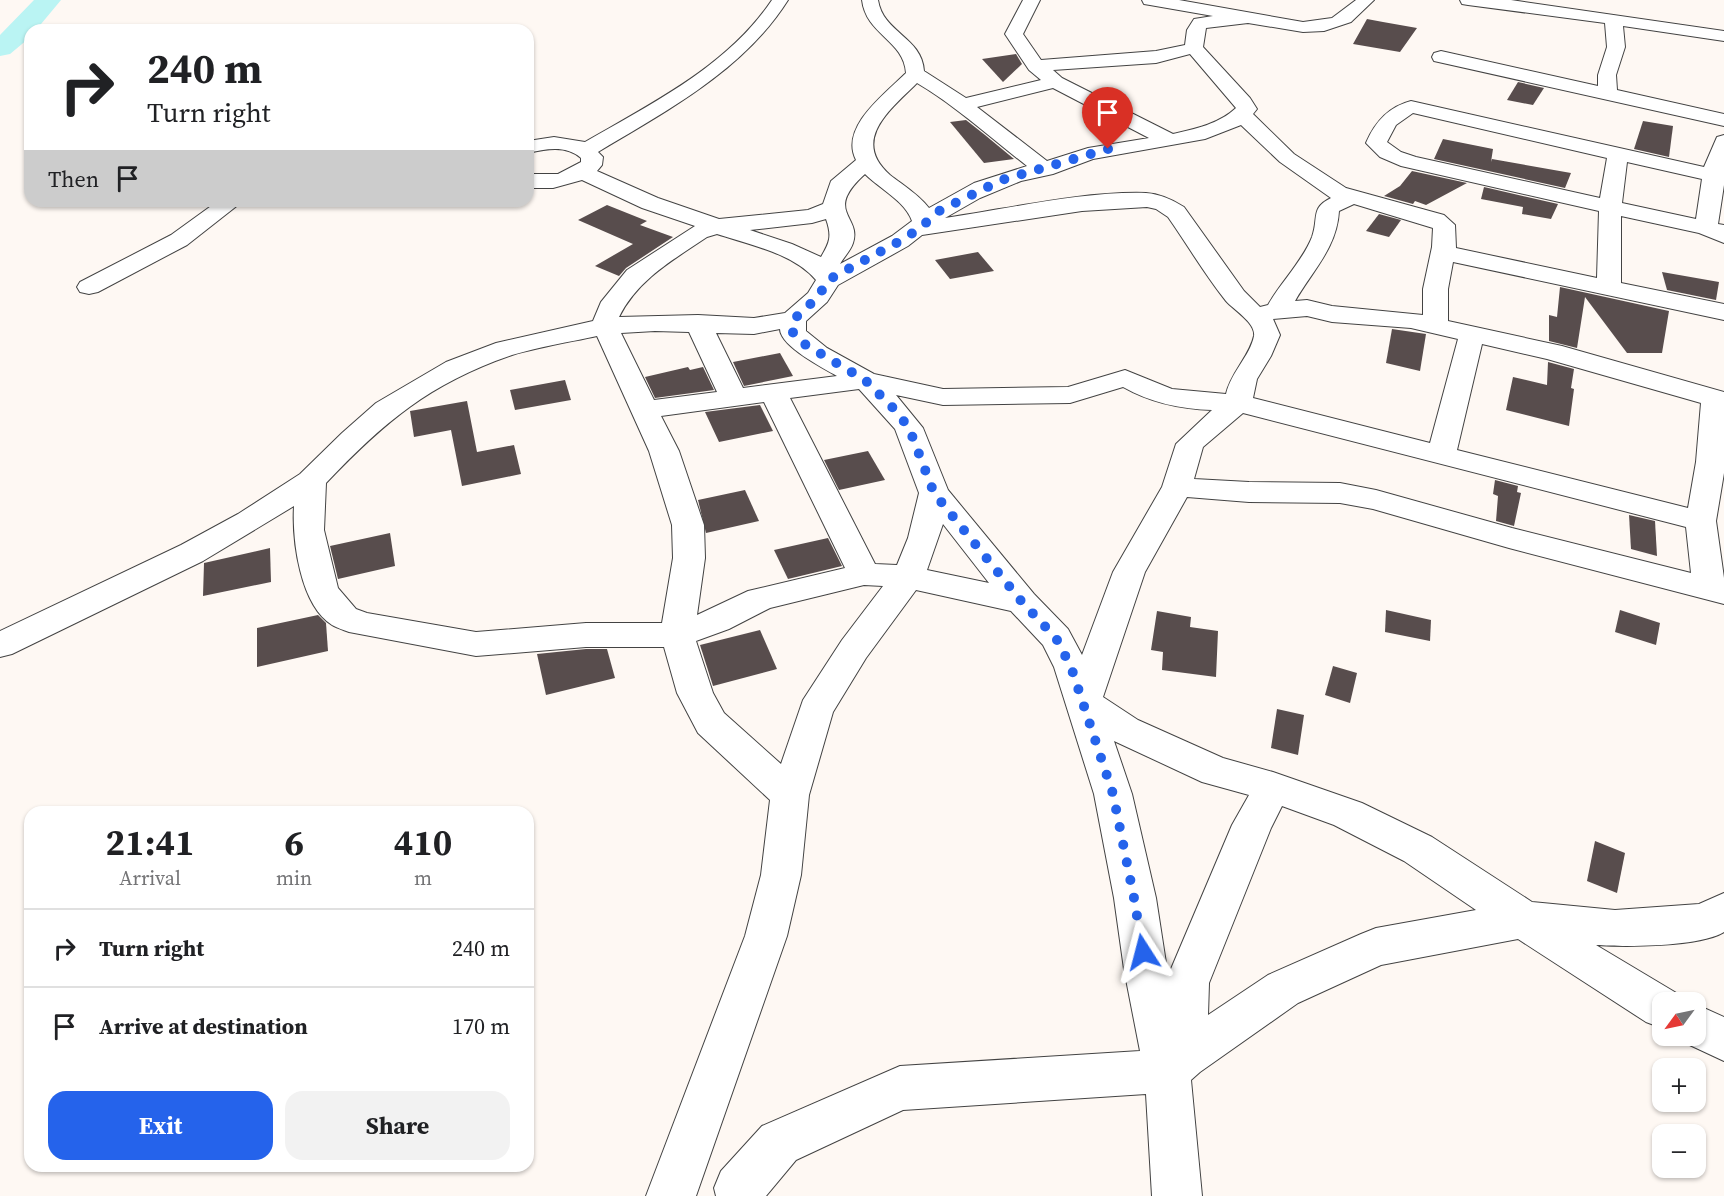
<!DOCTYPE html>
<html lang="en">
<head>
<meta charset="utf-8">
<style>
	:root { --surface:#fff; --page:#f2f2f2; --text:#202124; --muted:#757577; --line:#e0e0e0; --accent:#2563eb }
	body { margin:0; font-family:"Source Serif 4",serif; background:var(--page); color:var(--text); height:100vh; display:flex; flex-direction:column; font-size:22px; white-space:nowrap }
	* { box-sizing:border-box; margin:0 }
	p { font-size:20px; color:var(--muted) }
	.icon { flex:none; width:33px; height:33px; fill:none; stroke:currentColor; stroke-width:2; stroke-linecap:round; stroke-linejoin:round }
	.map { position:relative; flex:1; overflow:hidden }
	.drawer { position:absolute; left:24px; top:806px; width:510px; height:366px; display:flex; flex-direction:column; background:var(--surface); border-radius:18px; box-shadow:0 2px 4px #0004 }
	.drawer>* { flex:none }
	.guide { position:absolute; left:24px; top:24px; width:510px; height:183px; border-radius:18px; box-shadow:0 2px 4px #0004; background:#fff; color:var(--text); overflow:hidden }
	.needle { width:39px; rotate:237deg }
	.buttons { position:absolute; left:1652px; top:992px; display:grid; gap:12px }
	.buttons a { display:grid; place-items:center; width:54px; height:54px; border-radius:12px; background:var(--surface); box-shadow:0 2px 4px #0004; font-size:30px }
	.pin { position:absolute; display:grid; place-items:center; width:51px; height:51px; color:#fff; margin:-62px -26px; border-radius:50% 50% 50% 0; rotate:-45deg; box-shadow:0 0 6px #0007 }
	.pin .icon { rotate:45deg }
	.me { position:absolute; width:66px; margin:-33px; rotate:351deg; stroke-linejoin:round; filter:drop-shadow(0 0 4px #0008) }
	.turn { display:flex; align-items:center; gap:21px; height:126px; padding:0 24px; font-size:27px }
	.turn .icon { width:78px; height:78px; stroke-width:2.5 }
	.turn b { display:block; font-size:42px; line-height:51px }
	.then { display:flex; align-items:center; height:57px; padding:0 24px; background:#0003; gap:12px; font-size:22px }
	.eta { display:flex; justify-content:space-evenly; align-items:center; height:102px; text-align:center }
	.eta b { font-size:36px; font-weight:700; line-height:42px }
	.cta { display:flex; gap:12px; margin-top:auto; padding:12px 24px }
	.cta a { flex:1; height:69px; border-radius:18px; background:var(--accent); color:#fff; font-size:24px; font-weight:700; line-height:69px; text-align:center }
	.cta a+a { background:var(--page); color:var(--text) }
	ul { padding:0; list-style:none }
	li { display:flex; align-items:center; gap:18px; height:78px; padding:0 24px; border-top:2px solid var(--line) }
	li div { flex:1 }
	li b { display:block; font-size:22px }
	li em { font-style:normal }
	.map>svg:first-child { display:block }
</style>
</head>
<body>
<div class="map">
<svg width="1724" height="1196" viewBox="0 0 1724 1196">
	<rect width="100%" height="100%" fill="#fef8f3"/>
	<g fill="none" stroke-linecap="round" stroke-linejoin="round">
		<polygon fill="#baf4f3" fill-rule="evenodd" points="34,0 61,0 36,30 30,30 28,39 10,54 0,56 0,35"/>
	</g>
	<g fill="#584d4d">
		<polygon points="1367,19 1383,22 1417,28 1400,52 1353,44"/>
		<polygon points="1016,54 1022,64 1003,82 982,59"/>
		<polygon points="1518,82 1544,88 1533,105 1507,100"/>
		<polygon points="966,120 985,135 1014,159 984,163 950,122"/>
		<polygon points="1643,121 1673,126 1669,157 1634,149"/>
		<polygon points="1443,139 1493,149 1491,162 1492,159 1571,173 1565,188 1434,159"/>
		<polygon points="1412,171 1467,183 1426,205 1415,201 1413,204 1384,196 1400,186"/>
		<polygon points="1484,187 1558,204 1551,219 1522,214 1523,207 1481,199"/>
		<polygon points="607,205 647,221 640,225 673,237 626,268 619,276 595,266 633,244 578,220"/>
		<polygon points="1379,214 1401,220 1389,237 1366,231"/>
		<polygon points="978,252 994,271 950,279 935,260"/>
		<polygon points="1662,272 1719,282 1716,300 1667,290"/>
		<polygon points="1560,287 1669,311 1662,353 1627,353 1585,297 1577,348 1549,341 1549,315 1557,317"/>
		<polygon points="1392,329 1426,334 1420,371 1386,363"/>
		<polygon points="780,353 793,376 744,386 733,362"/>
		<polygon points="1548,362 1574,369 1571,388 1574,389 1569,426 1506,410 1513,377 1547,385"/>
		<polygon points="688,367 690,370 703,367 714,390 655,398 645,377"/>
		<polygon points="565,380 571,400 515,410 510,390"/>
		<polygon points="467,401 477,452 514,445 521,474 462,486 451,430 414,437 410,411"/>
		<polygon points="760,405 773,431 719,442 705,412"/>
		<polygon points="868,451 885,480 839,490 824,460"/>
		<polygon points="1495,480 1518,486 1517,492 1521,493 1514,526 1496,521 1498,496 1493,494"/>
		<polygon points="745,490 759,521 706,533 698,500"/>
		<polygon points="1629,515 1655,521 1657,556 1631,549"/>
		<polygon points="390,533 395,566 338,579 330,546"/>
		<polygon points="828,538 842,566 788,579 774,550"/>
		<polygon points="270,548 271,582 203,596 204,563"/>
		<polygon points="1386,610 1431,620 1430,641 1385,632"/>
		<polygon points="1620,610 1660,623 1656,645 1615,632"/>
		<polygon points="1157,611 1191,617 1190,627 1218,631 1216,677 1162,670 1163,652 1151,650"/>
		<polygon points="318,615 326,623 328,651 257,667 257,628"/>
		<polygon points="760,630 777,669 713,686 700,645"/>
		<polygon points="586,649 607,649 615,678 546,695 537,654"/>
		<polygon points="1333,666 1357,673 1350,703 1325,695"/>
		<polygon points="1277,709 1304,715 1298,755 1271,748"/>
		<polygon points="1595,841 1625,853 1617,893 1587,881"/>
	</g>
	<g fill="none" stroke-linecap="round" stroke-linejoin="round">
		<g stroke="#434343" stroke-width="2">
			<g id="minor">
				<path d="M772 0H788C744 70 668 110 598 152L603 157 602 165 597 171 658 198 719 219 808 210 823 204 831 181 856 160C839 127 886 93 906 73 904 40 866 35 862 0H878C883 33 922 37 924 71L966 98 1041 80 1029 70 1005 34 1023 0H1040L1023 34 1041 60 1156 51 1185 45 1187 30 1194 19 1213 16 1150 5 1144 4 1142 0H1179L1303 22 1332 18 1356 0H1374L1351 22 1324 31 1303 32 1248 23 1206 28 1203 47 1250 98 1257 109 1253 114 1294 154 1346 188 1444 215 1455 225 1456 248 1597 278 1599 211 1401 166 1380 157 1366 143C1375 122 1388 107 1411 101L1704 167 1717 137 1724 135V185L1718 224 1724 225V243L1699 233 1621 216V283L1724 304V320L1453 262 1448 289V321L1562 346 1724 392V473L1716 521 1724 578V604L1509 548 1373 509 1340 503 1249 502 1187 497 1145 572 1103 697 1138 720 1223 758 1273 772 1362 803 1432 837 1532 902 1615 910 1699 904 1724 893V932C1700 947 1625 947 1596 945L1678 994 1681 1002H1662V1028L1646 1022 1518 939 1381 965 1298 1003 1200 1072 1191 1080 1202 1196H1152L1146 1094 903 1110 796 1160 766 1196H716L714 1188 721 1171 762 1126 900 1066 1140 1051 1124 969 1114 898 1094 794 1054 667 1043 645 1011 611 916 590 866 658 833 712 809 795 801 875 787 936 696 1196H646L745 936 761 875 770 800 698 733 677 693 664 647H586L476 656 349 632C344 630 337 628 332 625 300 605 292 540 294 506L203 561 12 654 0 657V631L181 545 238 514 300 474 342 433 376 403 446 362 496 343 593 321 601 302 627 270 695 226 642 208 582 180 553 188H528V174H558L581 162V158C566 145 546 149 528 153V141L554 137 585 142C651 104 728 66 772 0ZM1190 54 1236 108C1219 124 1195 129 1173 134L1062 78 1053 70 1156 63ZM917 83C956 106 991 138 1027 166L974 183 929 208C918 194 904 186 890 175 850 140 891 109 917 83ZM1053 88 1149 138 1088 148 1047 161 977 107ZM1413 113 1607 158 1600 198 1416 157 1401 152 1387 142 1396 125ZM1241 125 1280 162 1331 198C1310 208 1319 218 1312 237 1302 262 1281 282 1268 305L1260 307 1244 291 1184 207C1173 200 1160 194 1146 193 1084 191 1007 209 945 218L980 198 1021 181 1053 174 1093 159 1205 139ZM1627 162 1702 179 1696 219 1622 203ZM865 174C880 189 905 201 912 221L892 236 840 264C844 257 851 250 853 243 862 216 823 212 865 174ZM1354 204 1433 228 1432 247 1423 289V315L1332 306 1307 300 1295 301C1312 271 1337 248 1339 211ZM1147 207 1156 209 1168 217C1187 244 1205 275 1226 301 1234 310 1256 323 1254 336 1250 356 1231 372 1226 394L1172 389 1125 370 1068 387 943 389 874 374 827 348 806 331V321L827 302 838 285 908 246 922 235 1082 211ZM826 219C832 236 830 242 821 257L792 244 750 230 812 223ZM717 234C750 245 793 253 816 280L808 293 785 313 754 318 698 315 619 317C638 279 673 260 707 237ZM1307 316 1332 322 1411 328 1458 339 1430 443 1253 398 1257 379 1271 356 1280 335 1273 319ZM780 329C780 346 823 368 837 376L743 388 716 333 754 334ZM655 331 689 332 717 392 654 400 621 333ZM597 336 649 451 672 525 673 558 662 623H586L476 632 367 613 356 609 338 588 324 530 326 483C384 422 430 383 512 355 539 347 569 342 597 336ZM1482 344 1547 359 1701 403 1696 462 1688 508 1457 450ZM1123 387C1151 403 1181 409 1212 410L1176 444 1162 487 1113 572 1082 655 1068 629 1034 594 948 490 923 428 896 395 943 405 1070 403ZM859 389 895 429 919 493 908 538 897 565 875 564 790 398ZM764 402 845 568 748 591 697 615 705 558 704 525 679 451 661 416ZM1243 413 1686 527 1691 573 1512 528 1376 490 1340 483 1249 482 1194 479 1203 447ZM943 524 989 583 927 570ZM864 585 883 586 842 640 803 700 781 764 724 713 713 693 696 641 729 629 770 608ZM1114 741 1202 782 1249 795 1232 825 1168 976 1156 898 1132 794ZM1282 806 1334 825 1404 861 1476 910 1376 928 1361 934 1268 975 1208 1015 1209 983 1271 828Z"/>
				<polygon points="1460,0 1511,0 1724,31 1724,41 1623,26 1625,47 1616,75 1617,90 1724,114 1724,126 1434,61 1432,57 1434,53 1441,51 1598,86 1598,75 1607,47 1605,23 1468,5 1462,4"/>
				<polygon points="218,201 243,201 187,245 98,292 89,294 80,292 77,287 80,282 171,235"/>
				<polygon points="1695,1004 1724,1017 1724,1061 1679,1040 1677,1035 1695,1035"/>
			</g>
		</g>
		<use href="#minor" fill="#fff" fill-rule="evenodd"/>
	</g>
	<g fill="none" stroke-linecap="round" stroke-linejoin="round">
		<polyline stroke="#2563eb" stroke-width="10" stroke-dasharray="0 18" points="1108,149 1002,180 939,211 919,229 900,241 828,280 818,297 793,320 793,334 801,342 865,380 896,411 909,428 934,493 1022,602 1056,638 1071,667 1113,794 1134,898 1143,952"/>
	</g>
</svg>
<div class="buttons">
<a><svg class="needle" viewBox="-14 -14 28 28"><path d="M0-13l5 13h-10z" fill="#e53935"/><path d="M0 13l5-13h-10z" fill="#757577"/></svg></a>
<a>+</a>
<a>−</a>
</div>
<div class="pin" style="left:1108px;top:149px;background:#d93025"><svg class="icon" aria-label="arrive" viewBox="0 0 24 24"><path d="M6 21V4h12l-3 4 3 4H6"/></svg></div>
<svg class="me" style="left:1143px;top:952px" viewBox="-20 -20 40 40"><path d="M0-17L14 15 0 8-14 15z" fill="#2563eb" stroke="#fff" stroke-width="4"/></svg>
<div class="guide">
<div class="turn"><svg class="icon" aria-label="right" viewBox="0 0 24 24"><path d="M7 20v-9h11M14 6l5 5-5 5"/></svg><div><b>240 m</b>Turn right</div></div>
<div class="then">Then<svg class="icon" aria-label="arrive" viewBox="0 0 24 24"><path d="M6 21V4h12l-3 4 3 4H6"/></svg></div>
</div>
<section class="drawer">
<div class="eta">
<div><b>21:41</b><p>Arrival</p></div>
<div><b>6</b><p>min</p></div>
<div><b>410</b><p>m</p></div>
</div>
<ul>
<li><svg class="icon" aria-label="right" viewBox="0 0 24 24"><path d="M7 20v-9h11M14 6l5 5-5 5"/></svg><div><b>Turn right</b></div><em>240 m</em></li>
<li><svg class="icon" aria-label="arrive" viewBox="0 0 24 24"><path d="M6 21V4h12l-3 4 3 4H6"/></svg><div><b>Arrive at destination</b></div><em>170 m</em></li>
</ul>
<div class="cta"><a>Exit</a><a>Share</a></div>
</section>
</div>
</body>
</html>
